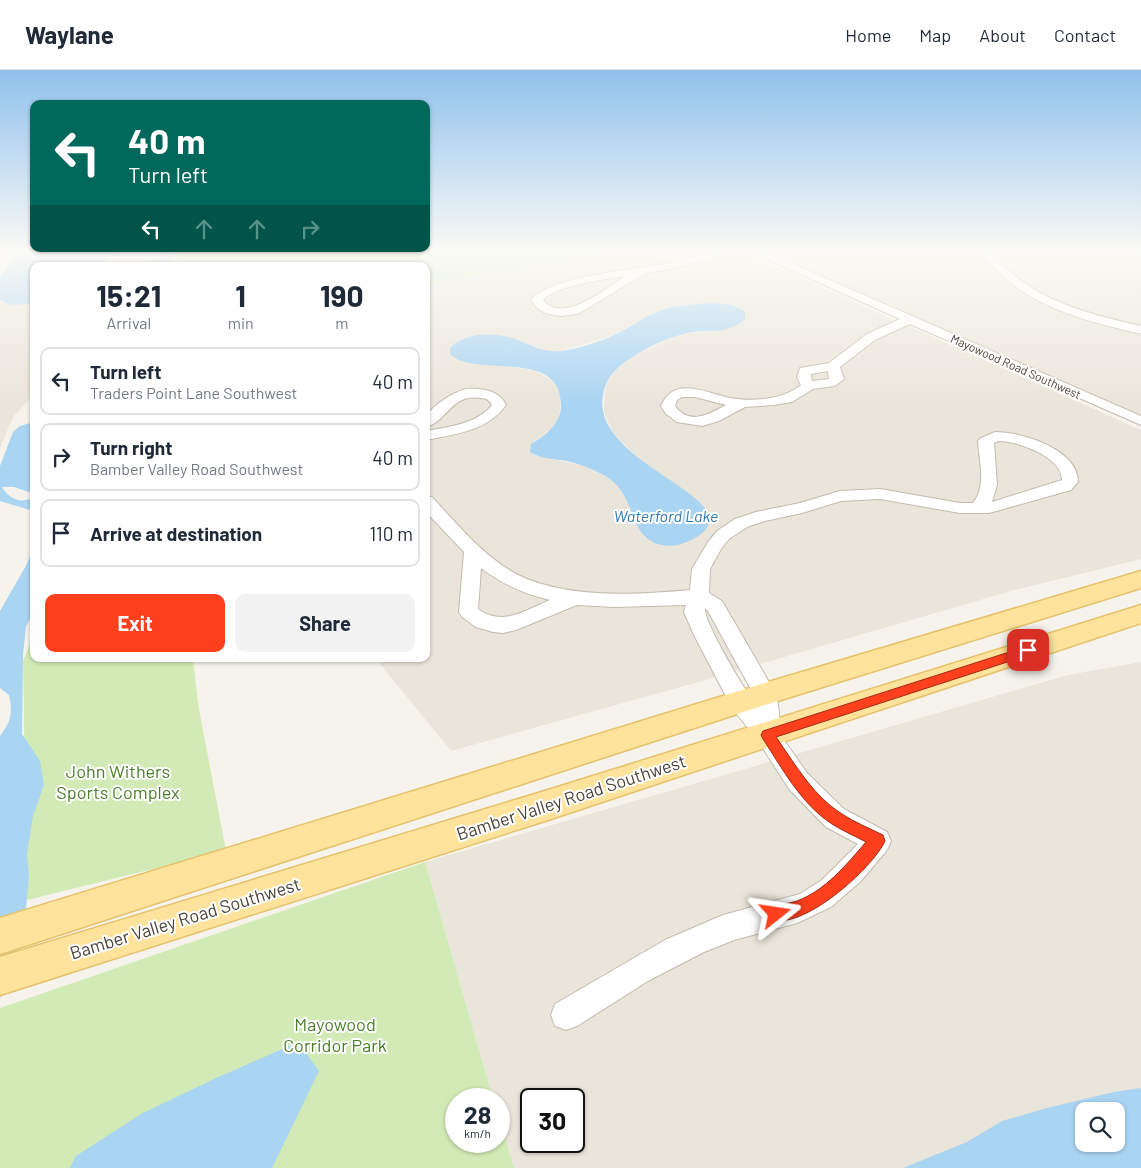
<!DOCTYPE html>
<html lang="en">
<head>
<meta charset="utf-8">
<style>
	:root { --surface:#fff; --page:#f2f2f3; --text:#1f2937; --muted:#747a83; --line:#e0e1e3; --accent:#fc3f1d }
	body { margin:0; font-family:Barlow,sans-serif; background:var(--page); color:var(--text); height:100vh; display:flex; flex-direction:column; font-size:19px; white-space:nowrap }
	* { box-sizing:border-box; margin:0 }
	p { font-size:16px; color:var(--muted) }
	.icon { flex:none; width:28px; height:28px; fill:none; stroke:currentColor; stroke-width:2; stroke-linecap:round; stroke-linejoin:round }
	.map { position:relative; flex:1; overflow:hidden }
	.drawer { position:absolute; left:30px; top:192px; width:400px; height:400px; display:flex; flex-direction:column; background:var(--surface); border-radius:10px; box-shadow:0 1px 4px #0004 }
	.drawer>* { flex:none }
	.hud { position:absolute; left:30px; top:30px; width:400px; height:152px; border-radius:10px; box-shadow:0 1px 4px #0004; background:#00695c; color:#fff; overflow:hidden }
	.controls { position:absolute; left:1075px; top:1032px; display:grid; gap:10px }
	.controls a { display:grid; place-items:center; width:50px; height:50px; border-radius:10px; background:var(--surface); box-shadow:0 1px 4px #0004; font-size:25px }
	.speed { position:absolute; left:445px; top:1018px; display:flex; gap:10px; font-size:25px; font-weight:700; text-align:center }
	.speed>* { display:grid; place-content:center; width:65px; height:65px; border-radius:50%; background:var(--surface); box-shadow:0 1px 4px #0004; line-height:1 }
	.speed small { font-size:12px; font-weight:400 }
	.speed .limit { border:2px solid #111; border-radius:8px; background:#fff; color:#111 }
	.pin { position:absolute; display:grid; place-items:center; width:42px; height:42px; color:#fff; margin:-21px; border-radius:10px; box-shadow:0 2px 8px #0006 }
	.me { position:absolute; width:55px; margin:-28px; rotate:75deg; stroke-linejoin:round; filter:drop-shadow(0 0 4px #0008) }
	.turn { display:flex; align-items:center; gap:18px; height:105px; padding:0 15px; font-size:22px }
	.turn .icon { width:65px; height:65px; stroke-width:2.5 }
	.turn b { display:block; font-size:35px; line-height:42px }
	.lanes { display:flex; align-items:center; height:48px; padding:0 15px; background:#0003; justify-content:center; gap:25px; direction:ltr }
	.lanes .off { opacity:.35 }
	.eta { display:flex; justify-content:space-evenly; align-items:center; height:85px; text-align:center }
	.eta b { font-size:30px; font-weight:700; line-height:35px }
	.primary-button { display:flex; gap:10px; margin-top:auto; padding:10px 15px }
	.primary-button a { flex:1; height:58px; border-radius:10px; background:var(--accent); color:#fff; font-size:20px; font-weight:700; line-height:58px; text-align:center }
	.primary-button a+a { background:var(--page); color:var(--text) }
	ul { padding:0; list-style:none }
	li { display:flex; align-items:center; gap:15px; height:68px; margin:0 10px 8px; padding:0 5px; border:2px solid var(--line); border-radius:10px }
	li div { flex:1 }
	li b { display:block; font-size:19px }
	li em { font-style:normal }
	header { display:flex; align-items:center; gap:30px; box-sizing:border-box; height:70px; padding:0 25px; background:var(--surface); border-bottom:1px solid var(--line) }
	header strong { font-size:24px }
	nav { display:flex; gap:28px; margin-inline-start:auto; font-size:18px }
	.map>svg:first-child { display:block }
</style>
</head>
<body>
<header>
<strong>Waylane</strong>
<nav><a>Home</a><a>Map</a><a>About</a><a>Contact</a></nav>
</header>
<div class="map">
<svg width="1141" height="1098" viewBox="0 0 1141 1098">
	<rect width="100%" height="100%" fill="#f6f3ec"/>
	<g fill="#eae5da" fill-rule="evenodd">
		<path d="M608 181H740L1141 360V489L1011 521 695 613 451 681 381 595 379 589H426V214ZM713 233 739 237 708 261 677 265 633 286 615 301 608 311 605 321 604 342 613 363 638 388 658 403 646 469 637 456 626 427 616 412 584 396 534 385 531 374 552 358 559 348 561 328 558 318 552 311 535 301 504 295 461 269 488 264 518 270 544 281H561L616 264 658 241 683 235Z"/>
		<polygon points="764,181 1141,181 1141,346"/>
		<polygon points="34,228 34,324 13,347 0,378 0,232"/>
		<path d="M1141 592V1098H514L499 1047V1029H493L425 792 1068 605ZM531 1029H574V1071H531ZM1084 1041H1116V1074H1084Z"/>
	</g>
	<g fill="#d2eab5">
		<polygon points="190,181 608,181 426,214 426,196 192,196 177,191 176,186"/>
		<polygon points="34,564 34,589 193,589 198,634 226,781 27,830 23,591"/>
		<polygon points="425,792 493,1029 456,1029 456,1071 499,1071 499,1047 514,1098 0,1098 0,938"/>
	</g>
	<g fill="#a9d4f2" fill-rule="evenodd">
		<polygon points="19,181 120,181 98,196 34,196 34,233 15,235 8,234 0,230 0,207"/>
		<polygon points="170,181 190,181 176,186 171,191 173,194 186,196 141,196"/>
		<path d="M713 233 732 235 745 241V249C726 266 711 258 688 263 665 267 620 289 608 310 572 382 716 416 709 452 708 460 698 467 691 470 681 475 673 477 662 475 626 468 639 425 605 406 593 399 580 394 567 391 555 389 540 389 530 382L531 374C547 364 562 353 561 333 558 277 475 309 450 284V278C465 261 498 262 518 270 533 276 544 283 562 281 583 278 608 269 626 259 637 253 646 246 657 242 674 235 694 234 713 233Z"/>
		<path d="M34 352V424L14 417H2C8 428 22 436 34 426V443L30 440 0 431V396L13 362 20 356Z"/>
		<path d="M34 473V543L26 556 23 585 22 664 40 691 44 715 33 746 27 784 29 806 25 850 17 883 0 929V666C11 652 13 643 9 625L0 618V541L27 494Z"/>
		<polygon points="298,972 319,1001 272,1098 70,1098 76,1086 141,1044 214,1009"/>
		<path d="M1141 1018V1098H903L967 1072 1002 1051 1047 1038 1114 1022ZM1084 1041H1116V1074H1084Z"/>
	</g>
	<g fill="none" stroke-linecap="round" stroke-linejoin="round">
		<g stroke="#c2bbae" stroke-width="2">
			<g id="minor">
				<path d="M718 181H735L676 198 646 203 578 244 561 246 545 243 536 237 531 230C551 205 643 199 676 192 690 189 704 185 718 181ZM626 206C606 218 563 255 543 230 559 214 603 210 626 206Z"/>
				<path d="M749 181H763L1141 346V355L910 254 875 270 840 297 844 309 835 316 813 319 792 332 774 335 745 337 719 351 702 356 677 352 666 344 661 336C674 305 706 323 730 328 752 332 783 330 801 315L797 307 800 298 829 293 867 264 900 249ZM828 301 829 309 812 311 811 304ZM682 327H695L726 335C709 344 690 356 675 336L677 330Z"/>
				<path d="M987 181H997L995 186C1031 230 1088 244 1141 256V264C1084 250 1021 236 985 186Z"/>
				<path d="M466 319C481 318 499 320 506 335 488 361 455 364 426 370V361C448 357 477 354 492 335 489 329 485 328 479 328 451 324 447 352 426 357V345C438 333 449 324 466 319Z"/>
				<path d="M995 362C1022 362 1078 379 1078 412L1071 420 989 443H960L880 429 841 431 802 443 765 451 747 457 729 469 721 479 710 499 709 523 722 531 776 624 779 641V663L807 703 844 739 887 762 891 771 887 780 861 811 831 837 797 853 734 870 704 882 648 911 577 956 566 960 555 956 551 945 555 934 665 870 723 845 800 824 822 810 858 774 826 757 789 719 759 672 732 638 693 563 684 542 686 535 614 537 577 535 516 560 503 563 493 562 476 557 462 547 459 542 464 482 426 442V426L432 427C458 455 483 486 516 504 565 529 637 525 690 520L692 499 708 472 717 461 735 449 756 442 800 433 840 421 880 419 960 433H973C987 416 979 391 978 371L981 368ZM998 371C1018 371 1062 387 1062 410L992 432 997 415 994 373ZM481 498C502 514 524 524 550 530 525 540 503 557 478 539ZM705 538 708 541 754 625 756 634C745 621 703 551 705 538Z"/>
			</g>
		</g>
		<g stroke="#e6c16a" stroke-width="3">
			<g id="major">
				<polygon points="1141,501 1141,518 765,635 0,884 0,848 765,613"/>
				<polygon points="1141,535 1141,553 548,750 0,925 0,887 548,720"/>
			</g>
		</g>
		<use href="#minor" fill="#fff" fill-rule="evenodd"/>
		<use href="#major" fill="#ffe39c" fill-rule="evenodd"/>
	</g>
	<linearGradient id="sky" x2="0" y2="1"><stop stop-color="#8fc1ec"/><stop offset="0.54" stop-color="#fbfaf6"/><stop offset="1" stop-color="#fbfaf6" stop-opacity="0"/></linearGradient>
	<rect width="1141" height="335" fill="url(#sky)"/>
	<path fill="#fc3f1d" stroke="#a42913" d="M1028 576 1032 577 1034 580 1032 584 776 667C795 694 813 726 842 744 854 752 869 758 883 765L885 771C873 798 802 862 770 849L768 844 770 838C779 834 788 834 797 831 826 820 846 795 866 772 855 766 843 761 832 754 801 734 782 698 763 669L761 665 763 661Z"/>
	<g text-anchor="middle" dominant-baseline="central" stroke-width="4" stroke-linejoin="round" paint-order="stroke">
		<g font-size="12" fill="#4b4439" stroke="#fff">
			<text transform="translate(1016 296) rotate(24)">Mayowood Road Southwest</text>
		</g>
		<g font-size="16" font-style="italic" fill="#2e7ab2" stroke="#fff">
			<text x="666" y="445">Waterford Lake</text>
		</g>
		<g font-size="18" fill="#4a7f2a" stroke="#fff">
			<text x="118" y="701">John Withers<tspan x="118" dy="21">Sports Complex</tspan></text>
			<text x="335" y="954">Mayowood<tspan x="335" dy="21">Corridor Park</tspan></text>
		</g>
		<g font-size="18" fill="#4b4439" stroke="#fff">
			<text transform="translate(571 727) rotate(-18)">Bamber Valley Road Southwest</text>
			<text transform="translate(185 848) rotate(-17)">Bamber Valley Road Southwest</text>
		</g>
	</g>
</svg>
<div class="controls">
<a><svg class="icon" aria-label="search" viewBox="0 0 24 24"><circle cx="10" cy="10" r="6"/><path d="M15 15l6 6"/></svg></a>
</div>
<div class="speed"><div>28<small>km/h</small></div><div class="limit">30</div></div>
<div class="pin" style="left:1028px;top:580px;background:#d93025"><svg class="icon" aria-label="arrive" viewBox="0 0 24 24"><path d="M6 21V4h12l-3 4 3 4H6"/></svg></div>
<svg class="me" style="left:776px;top:844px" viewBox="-20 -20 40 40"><path d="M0-17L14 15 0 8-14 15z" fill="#fc3f1d" stroke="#fff" stroke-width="4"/></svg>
<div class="hud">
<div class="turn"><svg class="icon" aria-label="left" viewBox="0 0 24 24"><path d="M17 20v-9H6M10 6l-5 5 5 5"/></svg><div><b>40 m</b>Turn left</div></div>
<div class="lanes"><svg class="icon" aria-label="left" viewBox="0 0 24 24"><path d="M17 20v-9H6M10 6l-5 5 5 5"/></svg><svg class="icon off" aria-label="ahead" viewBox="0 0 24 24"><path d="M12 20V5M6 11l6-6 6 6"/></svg><svg class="icon off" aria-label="ahead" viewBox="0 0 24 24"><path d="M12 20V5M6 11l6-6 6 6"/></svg><svg class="icon off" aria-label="right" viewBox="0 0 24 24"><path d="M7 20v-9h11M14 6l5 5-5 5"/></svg></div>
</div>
<section class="drawer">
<div class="eta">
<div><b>15:21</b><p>Arrival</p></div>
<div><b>1</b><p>min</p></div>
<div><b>190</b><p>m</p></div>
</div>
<ul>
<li><svg class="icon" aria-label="left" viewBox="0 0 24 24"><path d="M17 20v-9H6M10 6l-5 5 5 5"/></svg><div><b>Turn left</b><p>Traders Point Lane Southwest</p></div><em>40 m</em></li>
<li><svg class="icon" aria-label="right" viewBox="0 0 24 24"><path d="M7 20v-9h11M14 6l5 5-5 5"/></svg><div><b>Turn right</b><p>Bamber Valley Road Southwest</p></div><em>40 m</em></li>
<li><svg class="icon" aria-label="arrive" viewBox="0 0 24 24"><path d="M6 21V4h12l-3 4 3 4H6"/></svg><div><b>Arrive at destination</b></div><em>110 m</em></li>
</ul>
<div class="primary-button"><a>Exit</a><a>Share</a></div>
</section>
</div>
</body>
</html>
